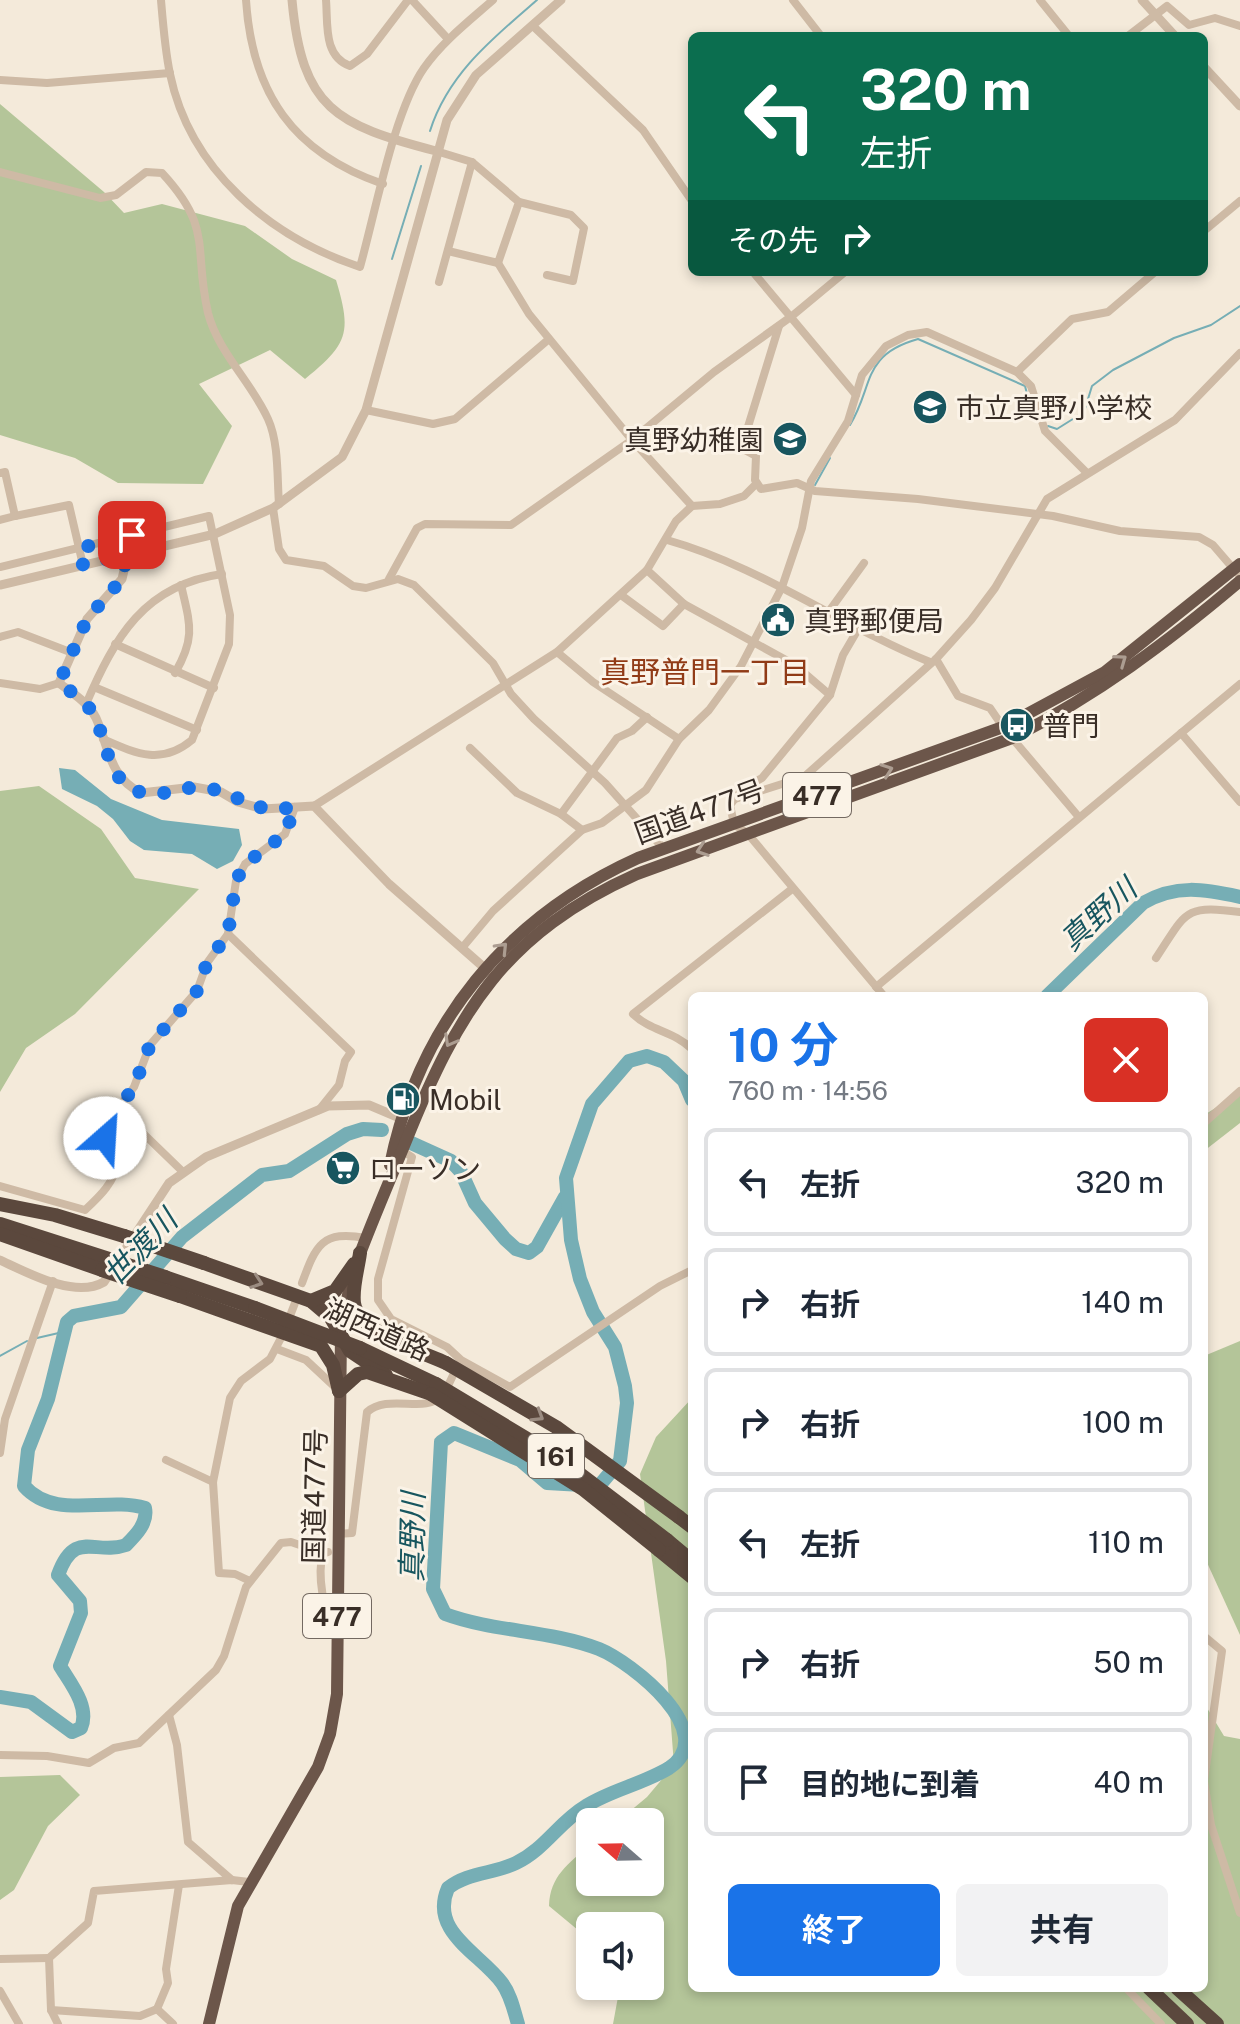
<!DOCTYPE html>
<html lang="ja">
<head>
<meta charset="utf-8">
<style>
	:root { --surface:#fff; --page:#f2f2f3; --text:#1f2937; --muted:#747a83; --line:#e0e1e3; --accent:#1a73e8 }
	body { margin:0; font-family:"Public Sans","Noto Sans JP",sans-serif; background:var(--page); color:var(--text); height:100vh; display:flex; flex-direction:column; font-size:30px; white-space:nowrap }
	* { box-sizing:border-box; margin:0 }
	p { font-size:26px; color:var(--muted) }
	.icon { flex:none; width:44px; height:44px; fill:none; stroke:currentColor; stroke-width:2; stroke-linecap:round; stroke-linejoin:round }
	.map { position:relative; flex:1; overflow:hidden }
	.panel { position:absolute; left:688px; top:992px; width:520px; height:1000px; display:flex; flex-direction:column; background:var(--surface); border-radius:12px; box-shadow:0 4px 12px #0003 }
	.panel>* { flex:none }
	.banner { position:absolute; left:688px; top:32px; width:520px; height:244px; border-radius:12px; box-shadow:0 4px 12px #0003; background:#0b6e4f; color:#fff; overflow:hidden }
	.needle { width:52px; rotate:290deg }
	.controls { position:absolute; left:576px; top:1808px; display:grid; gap:16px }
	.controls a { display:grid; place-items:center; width:88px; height:88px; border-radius:12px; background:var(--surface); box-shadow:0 4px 12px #0003; font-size:40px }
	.pin { position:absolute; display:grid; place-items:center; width:68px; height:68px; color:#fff; margin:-34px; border-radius:16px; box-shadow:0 4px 12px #0006 }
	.me { position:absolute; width:88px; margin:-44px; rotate:26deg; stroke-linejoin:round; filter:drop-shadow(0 0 6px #0008) }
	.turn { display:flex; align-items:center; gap:28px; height:168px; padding:0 40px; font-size:36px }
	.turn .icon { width:104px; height:104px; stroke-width:2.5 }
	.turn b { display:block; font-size:56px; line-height:68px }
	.then { display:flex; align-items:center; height:76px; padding:0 40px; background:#0003; gap:16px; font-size:30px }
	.round { display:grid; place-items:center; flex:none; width:84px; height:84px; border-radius:12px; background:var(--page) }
	.headline { display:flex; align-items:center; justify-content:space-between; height:136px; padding:0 40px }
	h1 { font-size:48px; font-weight:700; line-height:60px; color:var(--accent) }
	.action { display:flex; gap:16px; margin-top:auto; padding:16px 40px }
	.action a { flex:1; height:92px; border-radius:12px; background:var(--accent); color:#fff; font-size:32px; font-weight:700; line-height:92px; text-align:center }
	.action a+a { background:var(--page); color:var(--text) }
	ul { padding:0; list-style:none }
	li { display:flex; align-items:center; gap:24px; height:108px; margin:0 16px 12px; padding:0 24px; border:4px solid var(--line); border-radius:12px }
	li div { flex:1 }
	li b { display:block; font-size:30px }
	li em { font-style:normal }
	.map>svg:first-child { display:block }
</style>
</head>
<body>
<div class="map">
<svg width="1240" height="2024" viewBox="0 0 1240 2024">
	<rect width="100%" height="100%" fill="#f4eada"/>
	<g fill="#b4c599">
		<path d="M0 104 104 192 124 213 162 204 245 226 292 259 336 280C352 333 348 344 305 379L270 350 199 384 232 426 203 484 118 483 75 458 0 435Z"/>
		<polygon points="39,786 101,829 135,878 199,889 75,1014 26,1048 0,1092 0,791"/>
		<polygon points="1240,1093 1240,1123 1204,1151 1204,1115"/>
		<polygon points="1240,1341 1240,1635 1204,1556 1204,1356"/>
		<path d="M692 1398V1988H1204V1703L1224 1736 1240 1739V2024H613L620 1986H650V1926H590V1940L549 1906C550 1876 568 1864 590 1845V1882H650V1822H617L647 1797 674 1765 666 1661 640 1474 656 1437Z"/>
		<polygon points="60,1775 80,1795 48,1826 14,1890 0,1900 0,1777"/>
	</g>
	<polygon fill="#76aeb5" points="59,768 75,770 111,799 162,820 239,829 242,845 233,861 217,869 192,854 144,850 130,841 113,819 97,806 62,789"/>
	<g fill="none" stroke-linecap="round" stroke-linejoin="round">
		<g stroke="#76aeb5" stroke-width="2">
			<path d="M430 131C448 74 493 38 537 0"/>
			<polyline points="392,259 421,166"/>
			<path d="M850 425C874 386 861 355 918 339L1025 386 1033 417 1038 421"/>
			<polyline points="1048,426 1057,429 1084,412 1092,386 1113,370 1174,338 1211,325 1240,306"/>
			<polyline points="815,485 830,458"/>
			<polyline points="37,1338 63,1332"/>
			<polyline points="0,1356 27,1341"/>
		</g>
		<g stroke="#76aeb5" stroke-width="14">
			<path d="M1047 996 1143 903C1176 884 1204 889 1240 897"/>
			<polyline points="409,1142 451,1161 461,1172 475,1203 505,1239 516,1249 529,1253 537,1247 565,1197"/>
			<path d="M0 1697 31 1702 72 1732 81 1728C90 1707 71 1684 60 1666L81 1613 80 1601 58 1575C75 1528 95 1556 126 1545 136 1535 148 1523 145 1508 106 1496 55 1521 24 1486L28 1450 48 1399 67 1322 74 1316 121 1307 182 1237 262 1175 289 1171 347 1134 363 1129 382 1130"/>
			<path d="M518 2024C514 2011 511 1995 502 1983 480 1953 429 1932 448 1888 468 1872 494 1874 516 1863 545 1849 559 1822 586 1806 611 1790 643 1784 669 1768 722 1733 631 1662 599 1649 549 1630 494 1632 445 1614L433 1589 441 1442 454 1433 520 1460 547 1483 599 1486 620 1461 627 1403 625 1386 615 1347 593 1312 580 1279 571 1240 566 1178 592 1104 629 1061 647 1056 664 1062 684 1081 692 1100"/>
		</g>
		<g stroke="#cebaa5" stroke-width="8">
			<path d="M161 0C163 24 165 50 170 74 190 170 270 237 360 267 375 214 394 111 424 68 442 42 469 21 493 0"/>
			<path d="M246 0C252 93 293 153 383 184"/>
			<path d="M326 0C328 24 323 56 350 66L367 54 408 0"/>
			<polyline points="412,0 448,39"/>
			<polyline points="793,0 821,36"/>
			<polyline points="1040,0 1069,36"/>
			<polyline points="533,26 643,130 692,201"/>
			<polyline points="1128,36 1167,6 1189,25 1215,18 1240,26"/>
			<polyline points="0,80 47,83 170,73"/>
			<polyline points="436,151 472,162 519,202 498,263 448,251"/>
			<path d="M0 172 100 198 116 195 146 172 162 173C214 229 193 248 208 313 218 352 252 383 268 419 279 443 277 478 279 504"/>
			<polyline points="519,202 571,215 584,228 573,281 547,275"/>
			<polyline points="1204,231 1240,201"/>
			<polyline points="498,263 529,314 632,440 692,506"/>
			<polyline points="753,272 856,395"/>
			<polyline points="439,282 472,162"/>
			<polyline points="779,326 743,443 743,449 756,456 755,480 761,489 797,483 815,491 918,499 1053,516 1120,531 1199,537 1213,545 1237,573"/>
			<polyline points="1017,372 1072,319 1108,312 1155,272"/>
			<polyline points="366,410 433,424 455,419 549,339"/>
			<polyline points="0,473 5,472 15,516 69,505 83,565"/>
			<polyline points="273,508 279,549 286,560 324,566 353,586 366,588 398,579 414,585 493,663 511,694 534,719 605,783 663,848"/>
			<polyline points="0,520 15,516"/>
			<path d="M667 540C760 566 841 626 930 662"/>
			<path d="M0 567 209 516 230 615 229 644 192 740C161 766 135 753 103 739"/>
			<polyline points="647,570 684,604 795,665 830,695 762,778 742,789 730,805 734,824 748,834 884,996"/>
			<polyline points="389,579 417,528 425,524 511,525 632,440 714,372 792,316 845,272"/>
			<polyline points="621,595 663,626 684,604"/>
			<polyline points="827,614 864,563"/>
			<polyline points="0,637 18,632 70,652"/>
			<polyline points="115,644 214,688"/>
			<polyline points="557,652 593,682 679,739"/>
			<polyline points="936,659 958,696 990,708 1003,727"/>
			<path d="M175 673C196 637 190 624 181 585"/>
			<polyline points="0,683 40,689 59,683"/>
			<polyline points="94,687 197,730"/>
			<polyline points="830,695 843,655 857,631"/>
			<path d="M86 704C115 637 144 585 222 574"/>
			<polyline points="1181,733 1240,802"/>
			<polyline points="1012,738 1078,816"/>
			<polyline points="470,748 517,793 561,814 582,830"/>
			<polyline points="735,799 804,777 936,659 971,620 995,588 1047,499 1175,420 1240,353"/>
			<polyline points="314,806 557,652 647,570 676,521 692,506 720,504 744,496 756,484"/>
			<polyline points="561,814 617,738 632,731 647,717"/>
			<polyline points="228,934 351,1052 345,1061 339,1085 319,1110"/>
			<polyline points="462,948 493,911 582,830 602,823 646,790 679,739 709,710 741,666 782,587 802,528 811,481 848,421 862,375 886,346 908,335 927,332 1017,372 1031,386 1045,431 1086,472"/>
			<path d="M1156 958C1186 913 1183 904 1240 912"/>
			<polyline points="876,987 1240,684"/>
			<path d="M692 1049C672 1030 652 1032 633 1014L792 889"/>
			<polyline points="1204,1123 1240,1091"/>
			<polyline points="401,1150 412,1157 378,1279 378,1300 391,1319 447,1347 461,1360 510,1387 660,1286 692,1270"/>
			<polyline points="182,1171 118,1109 134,1087 150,1045 197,991 207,963 228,934 236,881 245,864 285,834 295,807"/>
			<path d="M0 1186 85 1210C97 1199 118 1180 116 1161 114 1140 91 1131 118 1109"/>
			<path d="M302 1283C316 1245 322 1230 366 1238"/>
			<polyline points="288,1321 295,1303"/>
			<polyline points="277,1349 306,1360 336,1388"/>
			<polyline points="0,1453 5,1419 53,1281"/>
			<polyline points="166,1460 213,1482"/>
			<path d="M337 1534 352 1533 367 1412C388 1393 426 1414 441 1396 448 1389 452 1376 457 1367"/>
			<path d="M328 1552 323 1553C317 1574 323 1614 336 1631"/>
			<polyline points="250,1581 235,1574 219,1573 213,1482 230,1398 241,1381 270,1359 281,1338"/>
			<polyline points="1204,1636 1222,1651 1204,1781 1211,1825 1240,1913"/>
			<polyline points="169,1715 177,1745 188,1842 232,1880"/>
			<polyline points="0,1755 47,1756 89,1763 114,1748 139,1743 216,1670 224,1656 246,1587 281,1543 291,1542 323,1553"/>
			<polyline points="0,1959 49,1958"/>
			<polyline points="1126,1988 1161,2024"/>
			<polyline points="0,1991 19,2024"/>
			<polyline points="51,2010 140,2016 157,2009"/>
			<polyline points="58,2024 51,2010 49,1958 88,1923 94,1891 232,1880 249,1882"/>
			<polyline points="173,2024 157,2009 168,1983 166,1969 179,1885"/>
		</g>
		<g stroke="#cebaa5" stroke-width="9">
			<path d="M292 0C302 109 336 125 436 151"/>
			<polyline points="1142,0 1175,36"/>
			<polyline points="1204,67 1240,106"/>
			<path d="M122 556 125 566 122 579 87 619 59 683C72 693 88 702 96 718 109 747 109 777 141 793L194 787 221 792 238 802 263 809 314 806 389 884 488 971"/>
			<polyline points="0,585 215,534 273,508 342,457 366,410 447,120 476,75 561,0"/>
			<path d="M0 1260C28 1273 75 1299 104 1282L169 1183 206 1157 328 1106 369 1105 402 1119"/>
		</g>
		<g stroke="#6c564a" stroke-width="12">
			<path d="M390 1165C419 1023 507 917 638 858L1003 727 1105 672 1240 564"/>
			<path d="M358 1259C373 1219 390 1180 406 1141 458 1011 505 933 637 874L1012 738C1097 695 1168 642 1240 581"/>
			<polyline points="209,2024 238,1906 318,1767 330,1734 337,1694 341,1332 350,1284"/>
		</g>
		<g stroke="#5b483d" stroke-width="14">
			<polyline points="0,1204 55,1215 124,1236"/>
			<polyline points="0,1224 109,1259"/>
			<polyline points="0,1234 102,1270"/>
			<path d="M360 1253C358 1269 352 1287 354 1303 358 1332 422 1352 446 1363"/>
			<polyline points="204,1263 311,1301 331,1318 350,1351 386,1375"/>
			<polyline points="165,1277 255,1308"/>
			<polyline points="180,1296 321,1346 333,1365 339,1391"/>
			<polyline points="311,1301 335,1291 354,1264"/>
			<polyline points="360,1348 436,1384"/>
			<polyline points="339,1391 358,1374 367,1372 431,1394"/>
			<polyline points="679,1517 692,1527"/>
			<polyline points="667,1540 692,1561"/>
			<polyline points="659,1550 692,1577"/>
			<polyline points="1149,1988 1187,2024"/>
			<polyline points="1177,1988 1217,2024"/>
		</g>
		<g stroke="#5b483d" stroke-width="14">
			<polyline points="124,1236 204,1263"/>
			<polyline points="109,1259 165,1277"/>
			<polyline points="102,1270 180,1296"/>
			<polyline points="255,1308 360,1348"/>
			<polyline points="446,1363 556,1427 679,1517"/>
			<polyline points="436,1384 559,1458 667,1540"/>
			<polyline points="431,1394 583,1489 659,1550"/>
		</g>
	</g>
	<defs><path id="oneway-chevron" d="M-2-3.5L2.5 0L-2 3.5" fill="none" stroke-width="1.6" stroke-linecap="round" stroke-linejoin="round" transform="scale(2)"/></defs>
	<g stroke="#ac9d91">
		<use href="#oneway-chevron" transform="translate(1121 660) rotate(-36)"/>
		<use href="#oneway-chevron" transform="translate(887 770) rotate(-20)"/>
		<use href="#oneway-chevron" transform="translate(702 850) rotate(161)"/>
		<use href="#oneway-chevron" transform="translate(502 948) rotate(-46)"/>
		<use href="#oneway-chevron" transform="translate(450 1041) rotate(119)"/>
	</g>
	<g stroke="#9b8c81">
		<use href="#oneway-chevron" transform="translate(257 1282) rotate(19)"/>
		<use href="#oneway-chevron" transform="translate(538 1416) rotate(32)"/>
	</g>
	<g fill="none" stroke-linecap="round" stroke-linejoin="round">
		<path stroke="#1a73e8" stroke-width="14" stroke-dasharray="0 25.2" d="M105 1138V1127L134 1087 150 1045 197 991 207 963 228 934 236 881 245 864 285 834 295 807C249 815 245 795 207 788 185 784 162 799 140 792 107 782 108 742 94 716 87 701 72 693 59 683L87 619 122 579 125 566 122 556 83 565 80 548 132 535"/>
	</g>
	<defs>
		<g id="school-disc" transform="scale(1.8)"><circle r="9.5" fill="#18565f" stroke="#fbf3e7"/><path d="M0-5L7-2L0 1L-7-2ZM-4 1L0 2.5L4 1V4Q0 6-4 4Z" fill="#fff"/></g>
		<g id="civic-disc" transform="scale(1.8)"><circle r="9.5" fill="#18565f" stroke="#fbf3e7"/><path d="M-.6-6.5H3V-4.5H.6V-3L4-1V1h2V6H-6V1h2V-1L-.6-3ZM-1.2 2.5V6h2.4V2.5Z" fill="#fff"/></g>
		<g id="bus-disc" transform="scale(1.8)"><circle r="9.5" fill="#18565f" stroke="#fbf3e7"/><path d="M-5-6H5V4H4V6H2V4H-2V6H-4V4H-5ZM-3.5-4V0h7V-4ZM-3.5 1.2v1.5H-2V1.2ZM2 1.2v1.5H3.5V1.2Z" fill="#fff"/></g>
		<g id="fuel-disc" transform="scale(1.8)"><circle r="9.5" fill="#18565f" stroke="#fbf3e7"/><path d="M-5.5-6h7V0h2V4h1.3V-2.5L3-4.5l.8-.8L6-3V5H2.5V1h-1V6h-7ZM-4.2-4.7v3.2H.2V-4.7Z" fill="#fff"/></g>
		<g id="supermarket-disc" transform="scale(1.8)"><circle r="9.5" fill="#18565f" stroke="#fbf3e7"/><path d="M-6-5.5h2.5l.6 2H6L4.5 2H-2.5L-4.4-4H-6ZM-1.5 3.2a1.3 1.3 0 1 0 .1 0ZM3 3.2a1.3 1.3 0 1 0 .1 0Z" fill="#fff"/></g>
	</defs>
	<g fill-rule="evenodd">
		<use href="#school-disc" x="930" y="407"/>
		<use href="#school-disc" x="790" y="439"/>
		<use href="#civic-disc" x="778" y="620"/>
		<use href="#bus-disc" x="1017" y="725"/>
		<use href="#fuel-disc" x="403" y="1099"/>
		<use href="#supermarket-disc" x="343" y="1168"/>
	</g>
	<g text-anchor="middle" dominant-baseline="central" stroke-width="6" stroke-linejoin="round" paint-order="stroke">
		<g fill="#fbf3e7" stroke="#736961" stroke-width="2">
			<rect x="783" y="773" width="68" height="44" rx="6"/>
			<rect x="528" y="1434" width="56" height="44" rx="6"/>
			<rect x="303" y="1594" width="68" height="44" rx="6"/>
		</g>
		<g font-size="26" font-weight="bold" fill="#392e27">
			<text x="817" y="795">477</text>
			<text x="556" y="1456">161</text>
			<text x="337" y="1616">477</text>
		</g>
		<g font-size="28" fill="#392e27" stroke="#fbf3e7" text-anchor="start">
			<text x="956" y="407">市立真野小学校</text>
			<text x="764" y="439" text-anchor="end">真野幼稚園</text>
			<text x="804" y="620">真野郵便局</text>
			<text x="1043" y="725">普門</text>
			<text x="429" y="1099">Mobil</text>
			<text x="369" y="1168">ローソン</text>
		</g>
		<g font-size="28" fill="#392e27" stroke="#fbf3e7">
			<text transform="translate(699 811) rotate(-20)">国道477号</text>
			<text transform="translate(377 1329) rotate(24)">湖西道路</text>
			<text transform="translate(314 1496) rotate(-89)">国道477号</text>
		</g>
		<g font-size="30" fill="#913b17" stroke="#fbf3e7">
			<text x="705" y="672">真野普門一丁目</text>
		</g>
		<g font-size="30" font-style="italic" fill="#18565f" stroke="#fbf3e7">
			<text transform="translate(1098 914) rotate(-42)">真野川</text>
			<text transform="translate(140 1247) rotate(-46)">世渡川</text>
			<text transform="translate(412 1537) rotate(-89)">真野川</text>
		</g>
	</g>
</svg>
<div class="controls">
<a><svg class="needle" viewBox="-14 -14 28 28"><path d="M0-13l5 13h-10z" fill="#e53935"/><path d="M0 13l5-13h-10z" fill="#747a83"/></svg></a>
<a><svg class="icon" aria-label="sound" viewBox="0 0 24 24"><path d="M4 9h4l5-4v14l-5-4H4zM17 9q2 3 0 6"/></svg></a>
</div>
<div class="pin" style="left:132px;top:535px;background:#d93025"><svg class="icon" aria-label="arrive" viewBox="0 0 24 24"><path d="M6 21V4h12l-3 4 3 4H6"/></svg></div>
<svg class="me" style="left:105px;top:1138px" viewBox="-20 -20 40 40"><circle r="19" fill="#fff"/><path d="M0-13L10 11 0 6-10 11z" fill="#1a73e8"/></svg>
<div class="banner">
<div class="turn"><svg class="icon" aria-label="left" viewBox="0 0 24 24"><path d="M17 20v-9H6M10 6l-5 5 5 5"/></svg><div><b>320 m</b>左折</div></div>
<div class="then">その先<svg class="icon" aria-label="right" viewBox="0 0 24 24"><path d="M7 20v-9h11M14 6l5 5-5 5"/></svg></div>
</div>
<section class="panel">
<div class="headline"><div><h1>10 分</h1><p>760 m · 14:56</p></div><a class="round" style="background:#d93025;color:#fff"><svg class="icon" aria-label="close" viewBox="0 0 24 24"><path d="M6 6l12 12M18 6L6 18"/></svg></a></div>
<ul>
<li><svg class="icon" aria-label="left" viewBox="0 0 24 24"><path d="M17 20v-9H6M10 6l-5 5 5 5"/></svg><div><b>左折</b></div><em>320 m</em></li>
<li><svg class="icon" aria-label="right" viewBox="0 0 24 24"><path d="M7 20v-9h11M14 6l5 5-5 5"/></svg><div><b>右折</b></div><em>140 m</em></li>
<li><svg class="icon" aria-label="right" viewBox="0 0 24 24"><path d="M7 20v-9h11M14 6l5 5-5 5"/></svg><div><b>右折</b></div><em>100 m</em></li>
<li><svg class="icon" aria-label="left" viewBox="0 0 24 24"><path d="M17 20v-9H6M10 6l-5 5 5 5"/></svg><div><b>左折</b></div><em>110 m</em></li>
<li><svg class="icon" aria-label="right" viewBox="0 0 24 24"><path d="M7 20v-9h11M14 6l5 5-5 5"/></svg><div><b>右折</b></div><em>50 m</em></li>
<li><svg class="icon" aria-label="arrive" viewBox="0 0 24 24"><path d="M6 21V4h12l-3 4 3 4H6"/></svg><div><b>目的地に到着</b></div><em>40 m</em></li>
</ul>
<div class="action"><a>終了</a><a>共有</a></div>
</section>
</div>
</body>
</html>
